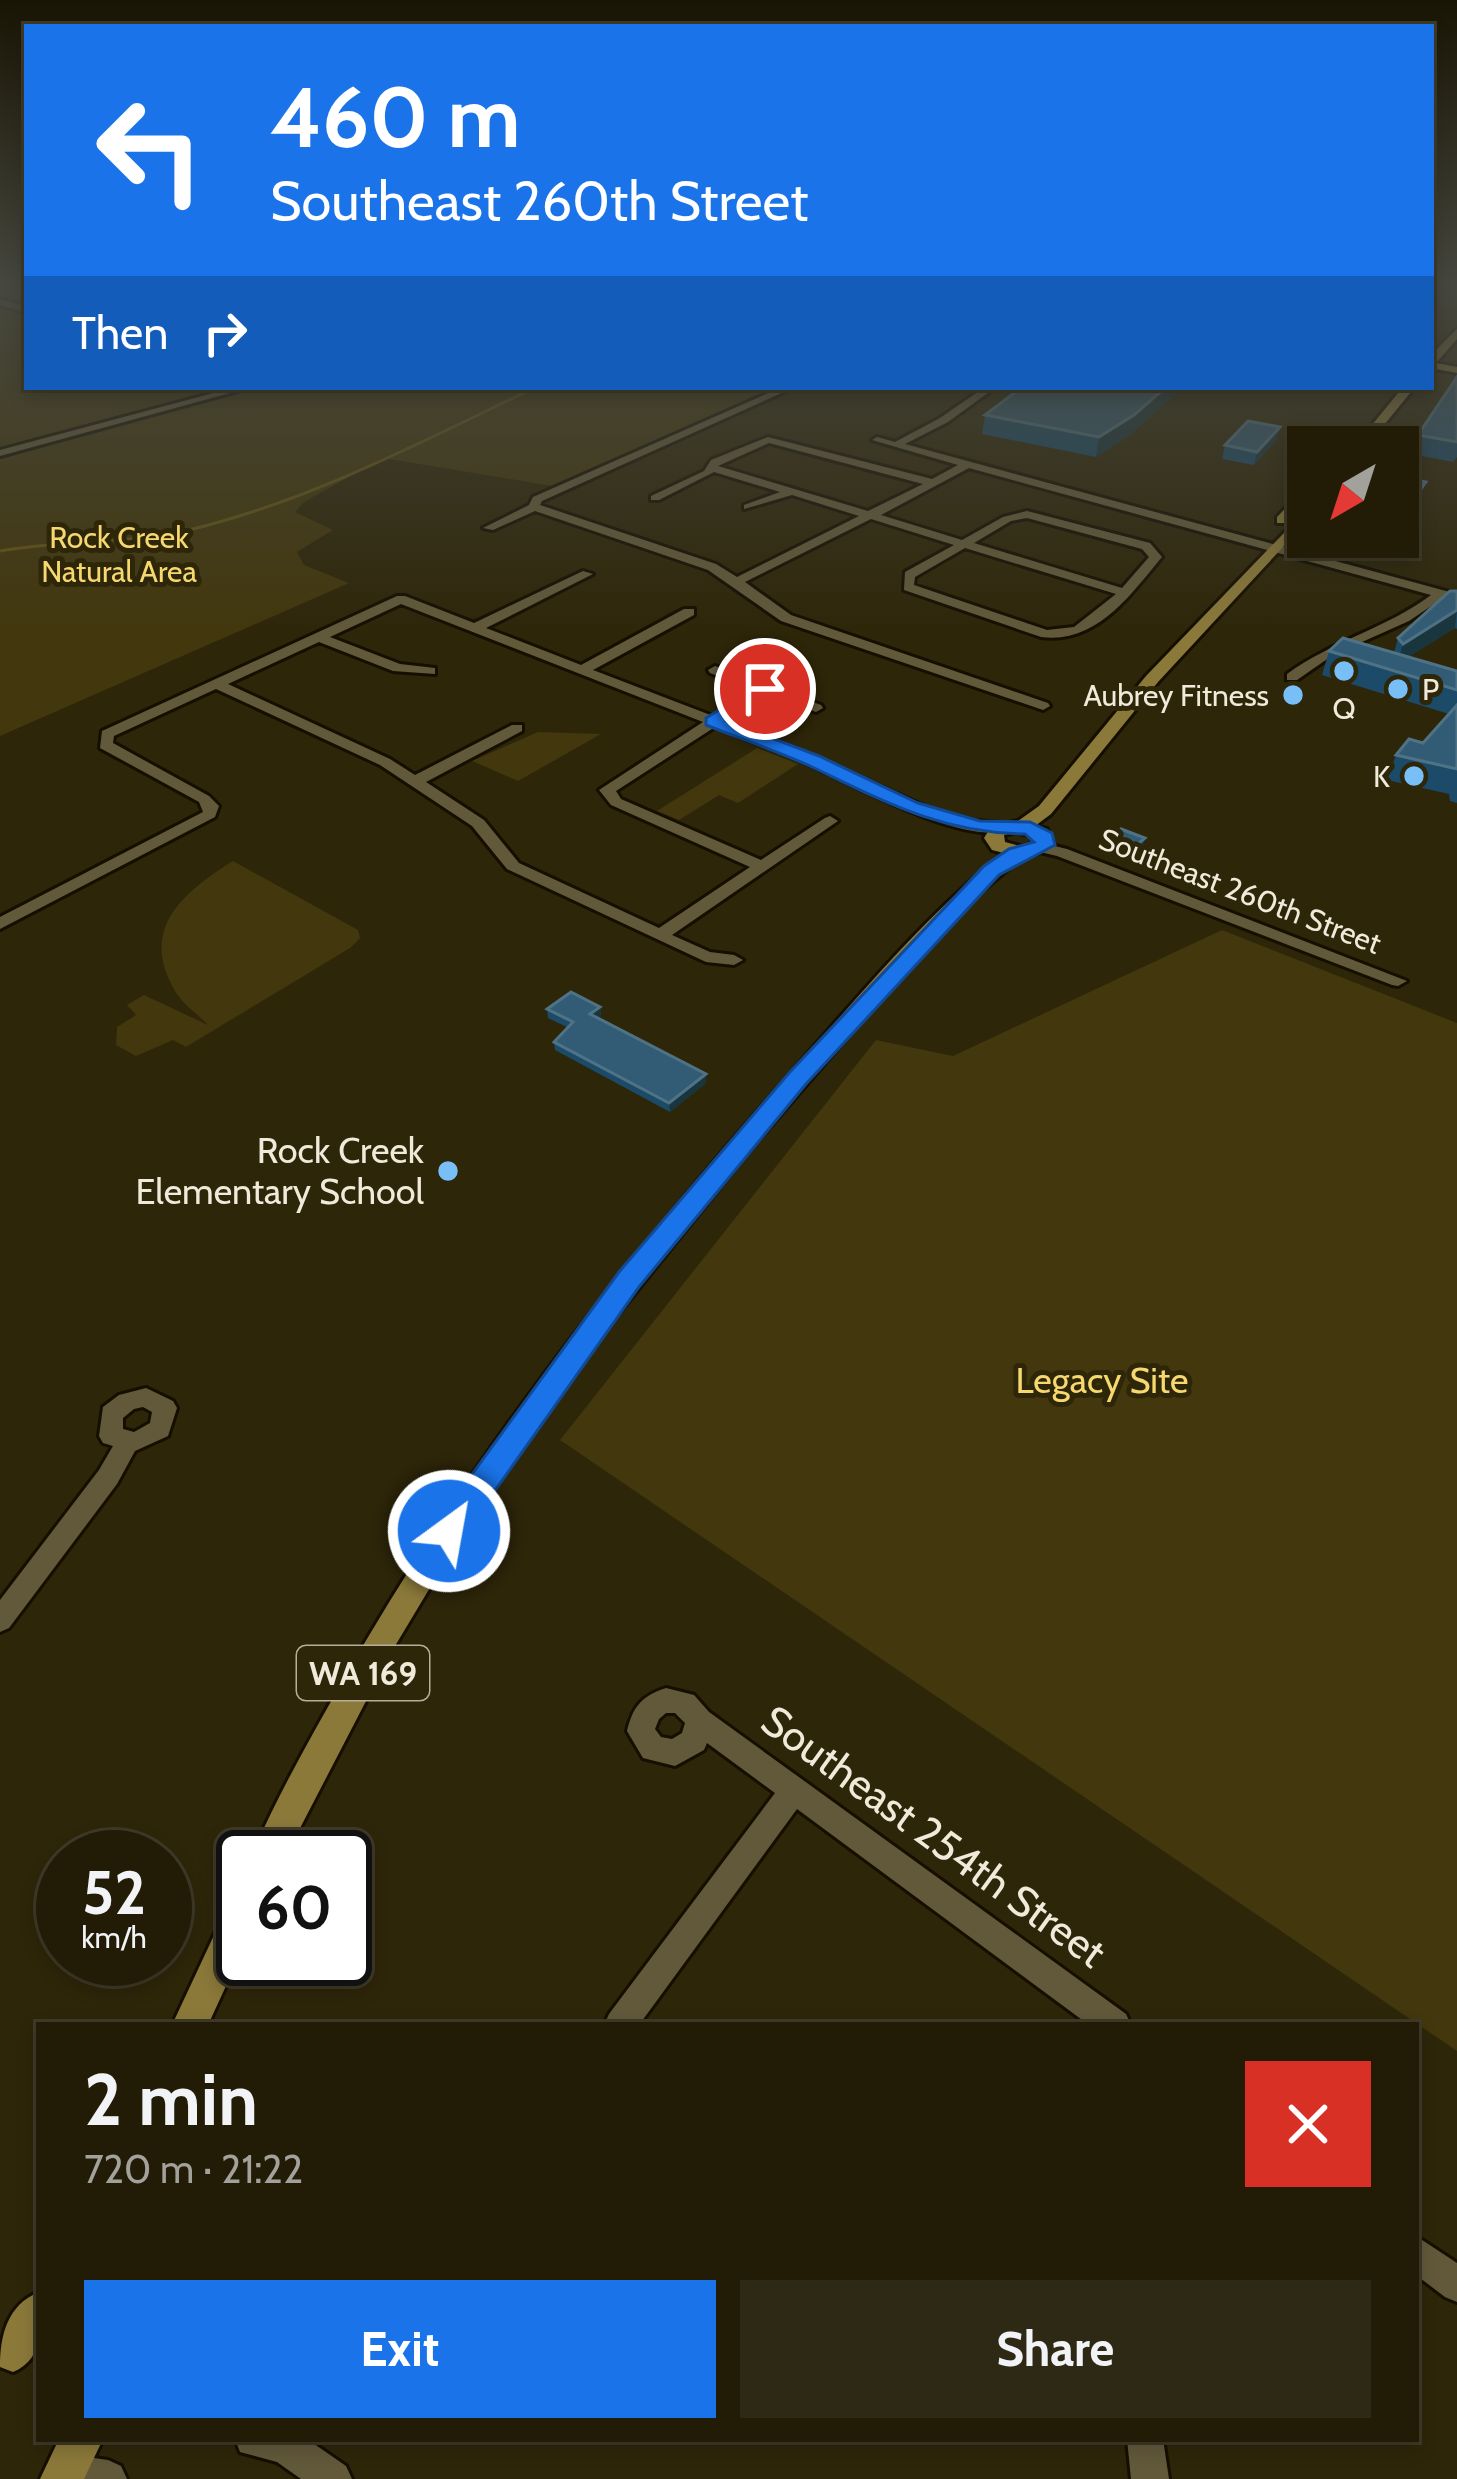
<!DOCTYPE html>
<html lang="en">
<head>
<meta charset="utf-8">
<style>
	:root { --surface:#221c07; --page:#2e2915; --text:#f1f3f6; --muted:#a2a19b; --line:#3f3a28; --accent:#1a73e8 }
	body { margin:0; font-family:Cabin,sans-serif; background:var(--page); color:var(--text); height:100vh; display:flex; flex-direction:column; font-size:45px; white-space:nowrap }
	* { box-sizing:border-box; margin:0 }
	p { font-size:39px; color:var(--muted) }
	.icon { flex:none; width:66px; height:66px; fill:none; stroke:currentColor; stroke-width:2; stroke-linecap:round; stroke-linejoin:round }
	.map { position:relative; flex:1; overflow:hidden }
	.sheet { position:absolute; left:36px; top:2022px; width:1383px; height:420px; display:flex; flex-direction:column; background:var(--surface); border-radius:0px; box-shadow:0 6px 18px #0003,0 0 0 3px var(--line) }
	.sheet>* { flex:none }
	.guide { position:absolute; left:24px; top:24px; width:1410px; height:366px; border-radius:0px; box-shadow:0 6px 18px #0003,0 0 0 3px var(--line); background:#1a73e8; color:#fff; overflow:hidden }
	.needle { width:78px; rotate:219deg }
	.controls { position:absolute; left:1287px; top:426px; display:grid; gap:24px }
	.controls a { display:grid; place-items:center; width:132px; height:132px; border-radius:0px; background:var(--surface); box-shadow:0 6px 18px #0003,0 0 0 3px var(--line); font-size:60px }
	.speed { position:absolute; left:36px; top:1830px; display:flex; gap:24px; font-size:60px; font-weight:700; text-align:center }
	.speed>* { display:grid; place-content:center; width:156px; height:156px; border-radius:50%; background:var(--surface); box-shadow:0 6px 18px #0003,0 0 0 3px var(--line); line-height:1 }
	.speed small { font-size:30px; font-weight:400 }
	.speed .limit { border:6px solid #111; border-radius:18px; background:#fff; color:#111 }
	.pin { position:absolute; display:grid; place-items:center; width:102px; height:102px; color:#fff; margin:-51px; border:6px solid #fff; border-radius:50%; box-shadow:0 3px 12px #0007 }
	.me { position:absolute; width:132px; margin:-66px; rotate:32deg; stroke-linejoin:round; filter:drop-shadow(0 0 9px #0008) }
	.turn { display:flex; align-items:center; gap:42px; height:252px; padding:0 48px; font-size:54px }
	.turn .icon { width:156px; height:156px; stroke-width:2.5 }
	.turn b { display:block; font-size:84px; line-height:102px }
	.then { display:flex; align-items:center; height:114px; padding:0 48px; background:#0003; gap:24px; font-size:45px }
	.round { display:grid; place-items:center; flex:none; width:126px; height:126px; border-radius:0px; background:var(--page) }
	.summary { display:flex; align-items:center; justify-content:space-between; height:204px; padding:0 48px }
	h1 { font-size:72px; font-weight:800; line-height:90px }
	.primary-button { display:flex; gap:24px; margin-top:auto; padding:24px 48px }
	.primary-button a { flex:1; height:138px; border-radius:0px; background:var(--accent); color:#fff; font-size:48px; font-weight:800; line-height:138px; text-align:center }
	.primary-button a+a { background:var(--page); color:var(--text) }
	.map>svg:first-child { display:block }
</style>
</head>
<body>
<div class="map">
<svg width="1457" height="2479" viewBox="0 0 1457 2479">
	<rect width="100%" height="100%" fill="#2e2609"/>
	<g fill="#42370d">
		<polygon points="0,288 27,288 27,387 231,387 8,445 16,450 0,453"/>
		<polygon points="257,387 785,387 553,486 383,458 304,502 295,512 333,530 297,552 304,565 349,583 0,736 0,459"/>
		<polygon points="538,732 601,734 518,781 472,761"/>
		<polygon points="757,748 798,764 738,803 719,795 679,820 657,811"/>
		<path d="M233 861 358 930 360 938 350 948 186 1047 173 1040 136 1056 116 1045 117 1027 136 1015 127 1005 144 995 208 1025C198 1014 182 1004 175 991 138 928 184 892 233 861Z"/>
		<polygon points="1222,930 1457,1023 1457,2051 560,1440 876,1040 953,1056"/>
	</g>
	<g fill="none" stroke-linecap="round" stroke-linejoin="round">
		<path stroke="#635318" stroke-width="3" d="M0 551C64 540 130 544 193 529 314 499 425 440 536 387"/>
		<g stroke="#160f00" stroke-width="6">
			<g id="minor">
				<polygon points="0,299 27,307 27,313 0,305"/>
				<polygon points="236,387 252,387 0,456 0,450"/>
				<path d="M782 387H795L542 501 540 505 716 564 737 577 859 516 792 495 744 509V505L780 492 714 472 659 500H651V496L704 471 711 460 768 437 932 479 958 465 872 440 877 437 895 442 940 418 985 387H996L948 422 905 444 1457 594V602L1443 598 1409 621 1333 655 1297 680H1287V674C1332 641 1387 628 1431 595L969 468 881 515 962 540 1003 517 1027 511 1150 543 1162 557C1130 595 1097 644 1041 637L904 590 905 572 954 545 871 519 745 582 791 615 1048 703 1050 706 1043 710 781 621 708 570 535 511 493 530 483 528 529 505 533 497ZM769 443 923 484 868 511 718 466ZM1027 518 1142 549 1149 557 1122 588 974 543 1011 521ZM965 548 1116 594 1074 627 1047 630 914 585 915 577Z"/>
				<path d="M583 571 593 574 486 628 581 665 684 609H694V615L593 670 713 716 755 690 710 673 708 670 715 666 821 705 823 708 816 712 766 694 725 721 809 754 930 809 975 821 1002 823 1010 828C972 851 842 779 802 761 773 749 744 738 715 727L616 791 621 799 761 860 825 818 830 816 838 821 672 935 710 952 734 955 743 960 734 965 706 962 507 869 472 826 380 765 216 689 114 736 113 743 209 796 219 806 215 817 0 929V917L203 812 199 802 100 748 102 731 397 596H405L474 623ZM401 604 703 722 599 790 611 805 750 867 659 928 519 863 484 820 426 782 522 731V725H512L415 775 390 759 228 684 319 642 393 671 435 674V668L400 664 330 637Z"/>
				<polygon points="1042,843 1067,849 1407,981 1398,986 1392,985 1057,856 1036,851 1034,848"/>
				<path d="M146 1388 173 1401 177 1408 168 1436 135 1451 117 1484 9 1628 0 1632V1600L99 1470 113 1446 103 1443 99 1436 103 1407 119 1395ZM143 1407 152 1412 150 1423 134 1432 123 1429V1418L134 1409Z"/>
				<path d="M666 1688 694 1695 709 1712 1126 2014 1131 2025H1089L797 1809 639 2025H604L609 2014 775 1793 707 1743 704 1750 675 1766 643 1758 627 1731C633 1706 642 1696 666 1688ZM666 1713H675L685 1723 682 1733 672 1739 661 1737 655 1729 659 1719Z"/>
				<polygon points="1416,2236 1457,2263 1457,2302 1445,2297 1416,2275"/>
				<polygon points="235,2439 307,2439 346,2466 352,2479 301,2479 277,2462 240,2452"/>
				<polygon points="1127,2439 1163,2439 1169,2479 1131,2479"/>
				<polygon points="66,2454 108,2460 121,2466 127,2479 50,2479 47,2473 53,2460"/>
			</g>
		</g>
		<g stroke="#160f00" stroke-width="6">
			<g id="major">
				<polygon points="1457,329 1457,339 1436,363 1457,367 1457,373 1431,368 1431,355"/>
				<polygon points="1403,387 1415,387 1366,447 1354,447"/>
				<polygon points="1308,485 1308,497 1287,523 1277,523 1277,517"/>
				<path d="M1308 508V520L1158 682 1051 814 1035 826 1047 829 1054 845 1051 849 1021 858 969 902 920 953 747 1153 594 1344 455 1546 392 1651 285 1857H251C277 1796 311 1737 343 1680 466 1464 620 1267 784 1081 854 1002 921 919 1004 853L992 850 984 838 991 827 1018 821 1039 806 1146 676ZM1015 832 1033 836 1035 842 1023 847 1005 842 1004 835Z"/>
				<polygon points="243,1894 243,1949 208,2025 172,2025 231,1899"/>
				<path d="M39 2292C39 2323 47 2358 13 2372L0 2367C0 2336 7 2305 39 2292Z"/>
				<polygon points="59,2439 103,2439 84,2479 40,2479"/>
			</g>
		</g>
		<use href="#minor" fill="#62593b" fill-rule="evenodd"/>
		<use href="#major" fill="#8b793a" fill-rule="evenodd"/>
	</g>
	<g fill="#1b4b69">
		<polygon points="1457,377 1457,457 1453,462 1412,454 1418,435"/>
		<polygon points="1022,387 1183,387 1131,434 1096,457 982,434 985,415"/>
		<polygon points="1280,427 1276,440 1254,465 1222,459 1225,445"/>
		<polygon points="1321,537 1358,537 1351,545 1321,539"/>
		<polygon points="1457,591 1457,629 1455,628 1408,657 1457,671 1457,803 1450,801 1449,794 1387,780 1396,755 1423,743 1449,714 1322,675 1329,651 1394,653 1398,638"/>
		<polygon points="1105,843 1143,846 1127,861 1103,851"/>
		<polygon points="600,1007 601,1016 597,1018 706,1074 706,1083 670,1112 555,1050 554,1042 567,1027 548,1018 547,1009"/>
	</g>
	<g fill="#19353e">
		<polygon points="1166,387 1183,387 1131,434 1096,457 1099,437"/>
		<polygon points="1280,427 1276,440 1254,465 1257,452"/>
		<polygon points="1426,482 1423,490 1401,521 1403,513"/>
		<polygon points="1457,610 1455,628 1397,664 1403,644"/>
		<polygon points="1145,838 1143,846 1127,861 1129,852"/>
		<polygon points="600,1007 601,1016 591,1023 590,1014"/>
		<polygon points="706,1074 706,1083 670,1112 669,1103"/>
	</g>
	<g fill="#325c76" stroke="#4f7285" stroke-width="3">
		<polygon points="1457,377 1457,442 1418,435"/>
		<polygon points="1022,387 1166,387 1134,415 1099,437 985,415"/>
		<polygon points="1248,421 1280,427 1257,452 1225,445"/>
		<polygon points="1398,476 1426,482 1403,513 1398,512"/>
		<polygon points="1450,591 1457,591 1457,610 1403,644 1398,638"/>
		<polygon points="1343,638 1457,671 1457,690 1329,651"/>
		<polygon points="1457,705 1457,769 1396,755 1409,739 1423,743"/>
		<polygon points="1121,829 1145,838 1129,852 1105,843"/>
		<polygon points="571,992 600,1007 590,1014 706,1074 669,1103 554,1042 573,1022 547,1009"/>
	</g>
	<linearGradient id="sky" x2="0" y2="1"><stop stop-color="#191505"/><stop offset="0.45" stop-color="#46473e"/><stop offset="1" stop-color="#46473e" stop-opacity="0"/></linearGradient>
	<rect width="1457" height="635" fill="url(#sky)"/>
	<path fill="#1a73e8" stroke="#114b97" stroke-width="3" d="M759 685 774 689 727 721 819 756 918 803 980 821 1030 822 1052 833 1055 845 999 875 806 1084 639 1287 460 1540 449 1544 438 1540 433 1531 438 1521 619 1272 789 1073 984 866 1009 849 1034 842 1025 834C942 833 885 802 812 767 778 751 741 739 706 725V718Z"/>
	<g fill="#78bff7" stroke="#2e2609" stroke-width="4.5">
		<circle cx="1344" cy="671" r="12"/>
		<circle cx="1398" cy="689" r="12"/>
		<circle cx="1293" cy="695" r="12"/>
		<circle cx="1414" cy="776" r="12"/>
		<circle cx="448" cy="1171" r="12"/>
	</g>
	<g text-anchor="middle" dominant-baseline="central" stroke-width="10" stroke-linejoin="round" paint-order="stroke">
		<g font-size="30" fill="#f6d86f" stroke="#2e2609">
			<text x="119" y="537">Rock Creek<tspan x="119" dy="34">Natural Area</tspan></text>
		</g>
		<g font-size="30" fill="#efeada" stroke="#2e2609" text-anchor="end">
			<text x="1422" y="689" text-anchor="start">P</text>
			<text x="1269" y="695">Aubrey Fitness</text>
			<text x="1344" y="708" text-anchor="middle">Q</text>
			<text x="1390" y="776">K</text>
		</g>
		<g font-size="30" fill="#efeada" stroke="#2e2609">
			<text transform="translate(1240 891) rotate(21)">Southeast 260th Street</text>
		</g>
		<rect fill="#2e2609" stroke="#b5af9b" stroke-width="3" x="297" y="1646" width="132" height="54" rx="9"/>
		<g font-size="33" font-weight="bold" fill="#efeada">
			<text x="363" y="1673">WA 169</text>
		</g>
		<g font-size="36" fill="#efeada" stroke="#2e2609" text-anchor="end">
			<text x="424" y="1150">Rock Creek<tspan x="424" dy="41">Elementary School</tspan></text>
		</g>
		<g font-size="36" fill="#f6d86f" stroke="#2e2609">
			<text x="1102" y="1380">Legacy Site</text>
		</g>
		<g font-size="42" fill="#efeada" stroke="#2e2609">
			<text transform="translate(934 1836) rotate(36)">Southeast 254th Street</text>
		</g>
	</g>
</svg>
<div class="controls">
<a><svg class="needle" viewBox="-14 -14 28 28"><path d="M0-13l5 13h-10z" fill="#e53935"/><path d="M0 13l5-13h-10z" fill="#a2a19b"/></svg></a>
</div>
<div class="speed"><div>52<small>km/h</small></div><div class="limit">60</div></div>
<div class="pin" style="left:765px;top:689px;background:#d93025"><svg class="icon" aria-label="arrive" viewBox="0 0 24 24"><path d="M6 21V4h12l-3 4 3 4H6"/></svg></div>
<svg class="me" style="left:449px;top:1531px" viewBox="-20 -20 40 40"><circle r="17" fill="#1a73e8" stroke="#fff" stroke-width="3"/><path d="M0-11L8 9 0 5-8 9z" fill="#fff"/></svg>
<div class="guide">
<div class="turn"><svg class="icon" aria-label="left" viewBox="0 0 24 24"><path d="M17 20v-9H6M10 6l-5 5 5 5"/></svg><div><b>460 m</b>Southeast 260th Street</div></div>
<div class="then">Then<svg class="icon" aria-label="right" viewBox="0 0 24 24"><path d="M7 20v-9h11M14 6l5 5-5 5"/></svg></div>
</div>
<section class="sheet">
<div class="summary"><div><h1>2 min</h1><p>720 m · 21:22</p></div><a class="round" style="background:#d93025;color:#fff"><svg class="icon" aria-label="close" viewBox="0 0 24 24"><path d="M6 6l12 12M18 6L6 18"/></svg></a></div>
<div class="primary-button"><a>Exit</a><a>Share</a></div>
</section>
</div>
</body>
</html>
